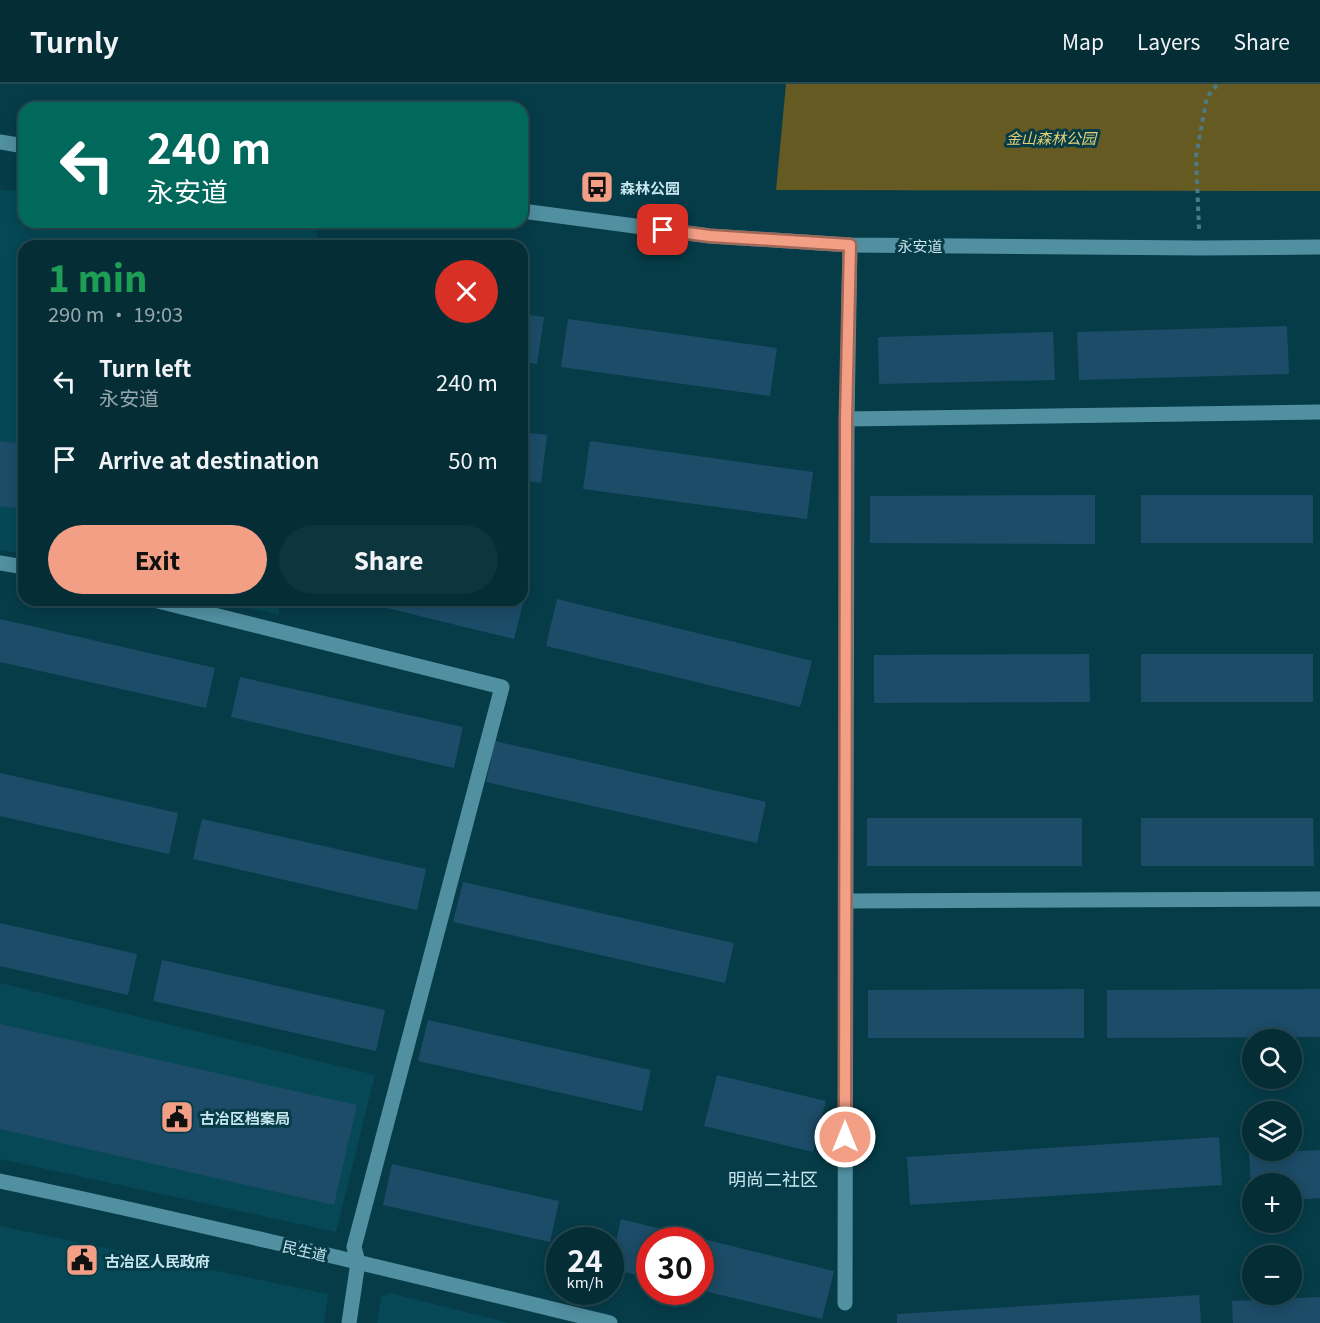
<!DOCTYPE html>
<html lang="en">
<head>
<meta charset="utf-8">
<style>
	:root { --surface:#042d36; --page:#0d353e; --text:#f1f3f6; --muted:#97a8ad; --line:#254951; --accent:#f39f86 }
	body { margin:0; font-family:Georgia,"Noto Sans SC",serif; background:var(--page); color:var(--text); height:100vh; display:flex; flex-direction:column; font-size:22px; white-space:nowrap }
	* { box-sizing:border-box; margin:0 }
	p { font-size:20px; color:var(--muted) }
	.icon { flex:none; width:33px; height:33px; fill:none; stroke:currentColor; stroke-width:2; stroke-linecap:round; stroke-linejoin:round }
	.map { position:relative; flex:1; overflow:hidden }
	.side { position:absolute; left:18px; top:156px; width:510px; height:366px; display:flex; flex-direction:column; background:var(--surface); border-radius:18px; box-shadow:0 3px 15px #0003,0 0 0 2px var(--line) }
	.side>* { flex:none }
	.guide { position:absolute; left:18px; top:18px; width:510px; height:126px; border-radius:18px; box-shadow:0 3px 15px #0003,0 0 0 2px var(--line); background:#00695c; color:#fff; overflow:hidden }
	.controls { position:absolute; left:1242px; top:945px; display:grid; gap:12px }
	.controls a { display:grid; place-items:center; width:60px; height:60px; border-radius:50%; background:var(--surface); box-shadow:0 3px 15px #0003,0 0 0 2px var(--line); font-size:30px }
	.speed { position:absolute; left:546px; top:1143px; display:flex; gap:12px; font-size:30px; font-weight:700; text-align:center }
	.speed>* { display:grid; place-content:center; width:78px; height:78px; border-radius:50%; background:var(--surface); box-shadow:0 3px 15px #0003,0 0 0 2px var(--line); line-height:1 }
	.speed small { font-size:15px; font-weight:400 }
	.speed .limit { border:9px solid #d22; background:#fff; color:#111 }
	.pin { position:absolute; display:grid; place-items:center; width:51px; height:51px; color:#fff; margin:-26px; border-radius:12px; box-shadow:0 3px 9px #0006 }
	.me { position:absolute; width:66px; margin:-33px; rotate:0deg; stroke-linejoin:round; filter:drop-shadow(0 0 4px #0008) }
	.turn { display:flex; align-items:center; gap:21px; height:126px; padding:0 30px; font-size:27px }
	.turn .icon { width:78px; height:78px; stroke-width:2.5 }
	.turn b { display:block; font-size:42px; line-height:51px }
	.round { display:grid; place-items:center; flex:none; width:63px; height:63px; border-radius:32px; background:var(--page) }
	.overview { display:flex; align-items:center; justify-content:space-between; height:102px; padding:0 30px }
	h1 { font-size:36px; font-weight:800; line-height:45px; color:#1e9e55 }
	.primary-button { display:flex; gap:12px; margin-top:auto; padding:12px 30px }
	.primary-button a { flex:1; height:69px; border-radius:36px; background:var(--accent); color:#111; font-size:24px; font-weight:800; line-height:69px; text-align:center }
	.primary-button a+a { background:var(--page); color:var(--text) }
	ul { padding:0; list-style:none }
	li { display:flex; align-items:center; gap:18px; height:78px; padding:0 30px }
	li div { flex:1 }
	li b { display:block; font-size:22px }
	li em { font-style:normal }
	header { display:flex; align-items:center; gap:36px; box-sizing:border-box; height:84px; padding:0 30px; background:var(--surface); border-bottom:2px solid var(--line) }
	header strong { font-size:28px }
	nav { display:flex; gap:33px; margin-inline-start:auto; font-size:21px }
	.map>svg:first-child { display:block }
</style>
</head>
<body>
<header>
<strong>Turnly</strong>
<nav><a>Map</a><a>Layers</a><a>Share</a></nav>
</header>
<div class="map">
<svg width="1320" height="1239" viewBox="0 0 1320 1239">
	<rect width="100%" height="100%" fill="#063c48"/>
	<g fill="#064856">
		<polygon points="0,106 24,107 24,138 319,138 316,162 24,162 24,470 0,466"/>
		<polygon points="216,516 280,516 278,531"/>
		<polygon points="0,899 375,991 336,1148 0,1075"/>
		<polygon points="0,1142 328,1210 324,1239 0,1239"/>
		<polygon points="389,1209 509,1239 377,1239 381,1213"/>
	</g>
	<polygon fill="#665a23" points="786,0 1320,0 1320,107 776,106"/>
	<g fill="#1c4c68">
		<polygon points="522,230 544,233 537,280 522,278"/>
		<polygon points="568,235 777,264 770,312 561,283"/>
		<polygon points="1287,242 1289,290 1079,296 1077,248"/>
		<polygon points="1053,248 1055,296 879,300 878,253"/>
		<polygon points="522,348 547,351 541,399 522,396"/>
		<polygon points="0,357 24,360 23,425 0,422"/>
		<polygon points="590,357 813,388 807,435 583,405"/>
		<polygon points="1095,411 1095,460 870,459 870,412"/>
		<rect x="1141" y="411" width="172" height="48"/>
		<polygon points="522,507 526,508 514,555 358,517 522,516"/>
		<polygon points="557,515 812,577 800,623 546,562"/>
		<polygon points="0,535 215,584 206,624 0,578"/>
		<polygon points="1089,570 1090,618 874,619 874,571"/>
		<rect x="1141" y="570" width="172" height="48"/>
		<polygon points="240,593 463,643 454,684 231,633"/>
		<polygon points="495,657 766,718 757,759 486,698"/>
		<polygon points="0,689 178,729 169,770 0,732"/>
		<rect x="867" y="734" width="215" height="48"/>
		<polygon points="1141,734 1313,734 1314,782 1141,782"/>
		<polygon points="202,735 426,785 417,826 193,775"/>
		<polygon points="463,798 734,859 725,899 453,838"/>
		<polygon points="0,839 137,870 128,911 0,882"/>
		<polygon points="162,876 385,926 376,967 153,917"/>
		<polygon points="1084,905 1084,954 868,954 868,906"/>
		<polygon points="1320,905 1320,953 1107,954 1107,906"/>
		<polygon points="428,936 651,986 642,1027 418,977"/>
		<polygon points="0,940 357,1021 334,1121 0,1045"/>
		<polygon points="717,991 826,1017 813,1068 704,1042"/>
		<polygon points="1219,1053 1222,1101 910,1121 907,1073"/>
		<polygon points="1320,1066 1320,1114 1292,1116 1292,1100 1251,1100 1249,1070"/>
		<polygon points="392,1080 559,1117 550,1158 383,1121"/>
		<polygon points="621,1135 834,1187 822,1235 700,1206 700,1156 650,1156 650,1194 610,1185"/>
		<polygon points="1199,1211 1201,1239 897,1239 897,1230"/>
		<polygon points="1320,1213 1320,1239 1233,1239 1232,1217"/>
	</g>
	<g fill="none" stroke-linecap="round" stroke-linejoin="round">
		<polyline stroke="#4d7a85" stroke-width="4" stroke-dasharray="4.5 4.5" stroke-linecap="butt" points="1199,145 1196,72 1207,13 1218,0"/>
		<g stroke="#5190a1" stroke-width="15">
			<polyline points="847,335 1320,328"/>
			<polyline points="0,479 24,483"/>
			<polyline points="154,516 502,603 354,1163 358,1178"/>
			<polyline points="846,817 1320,815"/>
			<polyline points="845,1219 847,335 850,161"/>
		</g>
		<g stroke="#5190a1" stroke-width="15">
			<polyline points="0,58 24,62"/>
			<polyline points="522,127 710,152 850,161 1200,164 1320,163"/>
			<path d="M0 1097C204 1140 407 1190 610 1239"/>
			<polyline points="349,1239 358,1178"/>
		</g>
	</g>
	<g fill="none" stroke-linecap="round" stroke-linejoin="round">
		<g stroke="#9e6757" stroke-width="15">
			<polyline id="route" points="663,146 710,152 850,161 846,335 845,1053"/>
		</g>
		<use href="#route" stroke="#f39f86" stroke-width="10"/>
	</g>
	<defs>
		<g id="bus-square" transform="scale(1.725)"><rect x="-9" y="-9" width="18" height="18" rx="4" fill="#f39f86" stroke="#063c48"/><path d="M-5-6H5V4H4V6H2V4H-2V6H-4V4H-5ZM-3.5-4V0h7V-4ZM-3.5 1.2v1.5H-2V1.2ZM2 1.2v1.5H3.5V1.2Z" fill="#111"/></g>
		<g id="civic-square" transform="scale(1.725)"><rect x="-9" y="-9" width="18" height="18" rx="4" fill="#f39f86" stroke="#063c48"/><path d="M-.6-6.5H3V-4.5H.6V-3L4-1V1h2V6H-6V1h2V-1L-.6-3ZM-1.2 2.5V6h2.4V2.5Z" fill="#111"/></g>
	</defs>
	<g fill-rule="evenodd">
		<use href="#bus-square" x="597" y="103"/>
		<use href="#civic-square" x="177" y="1033"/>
		<use href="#civic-square" x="82" y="1176"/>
	</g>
	<g text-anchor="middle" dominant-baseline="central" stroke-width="6" stroke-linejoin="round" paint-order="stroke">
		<g font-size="15" font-style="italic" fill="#e3cf75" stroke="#063c48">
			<text x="1051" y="53">金山森林公园</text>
		</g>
		<g font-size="15" font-weight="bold" fill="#c6e5ee" stroke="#063c48" text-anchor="start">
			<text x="620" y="103">森林公园</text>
			<text x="200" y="1033">古冶区档案局</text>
			<text x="105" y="1176">古冶区人民政府</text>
		</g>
		<g font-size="15" fill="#c6e5ee" stroke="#063c48">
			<text x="920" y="161">永安道</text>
			<text transform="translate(305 1166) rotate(13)">民生道</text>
		</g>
		<g font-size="18" fill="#c6e5ee" stroke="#063c48">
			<text x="773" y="1094">明尚二社区</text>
		</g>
	</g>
</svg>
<div class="controls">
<a><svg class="icon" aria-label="search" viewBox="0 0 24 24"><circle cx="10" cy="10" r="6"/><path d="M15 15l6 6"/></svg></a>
<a><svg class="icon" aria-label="layers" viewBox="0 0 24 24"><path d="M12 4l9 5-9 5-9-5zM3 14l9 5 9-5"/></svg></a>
<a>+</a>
<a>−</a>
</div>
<div class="speed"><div>24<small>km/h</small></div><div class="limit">30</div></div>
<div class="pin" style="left:663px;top:146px;background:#d93025"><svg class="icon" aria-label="arrive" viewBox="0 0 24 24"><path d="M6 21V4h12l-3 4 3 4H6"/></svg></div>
<svg class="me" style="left:845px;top:1053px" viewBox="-20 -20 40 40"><circle r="17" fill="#f39f86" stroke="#fff" stroke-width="3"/><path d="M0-11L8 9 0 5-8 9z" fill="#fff"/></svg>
<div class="guide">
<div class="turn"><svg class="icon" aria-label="left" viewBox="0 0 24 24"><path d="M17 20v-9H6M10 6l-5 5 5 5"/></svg><div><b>240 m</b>永安道</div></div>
</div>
<section class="side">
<div class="overview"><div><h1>1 min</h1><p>290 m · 19:03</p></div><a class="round" style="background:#d93025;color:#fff"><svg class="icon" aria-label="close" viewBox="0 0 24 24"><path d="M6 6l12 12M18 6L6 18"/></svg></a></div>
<ul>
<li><svg class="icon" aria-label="left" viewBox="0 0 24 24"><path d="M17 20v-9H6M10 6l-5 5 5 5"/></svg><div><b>Turn left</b><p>永安道</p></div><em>240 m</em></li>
<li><svg class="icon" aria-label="arrive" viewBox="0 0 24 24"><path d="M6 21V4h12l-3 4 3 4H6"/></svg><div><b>Arrive at destination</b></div><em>50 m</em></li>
</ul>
<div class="primary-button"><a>Exit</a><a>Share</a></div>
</section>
</div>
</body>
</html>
